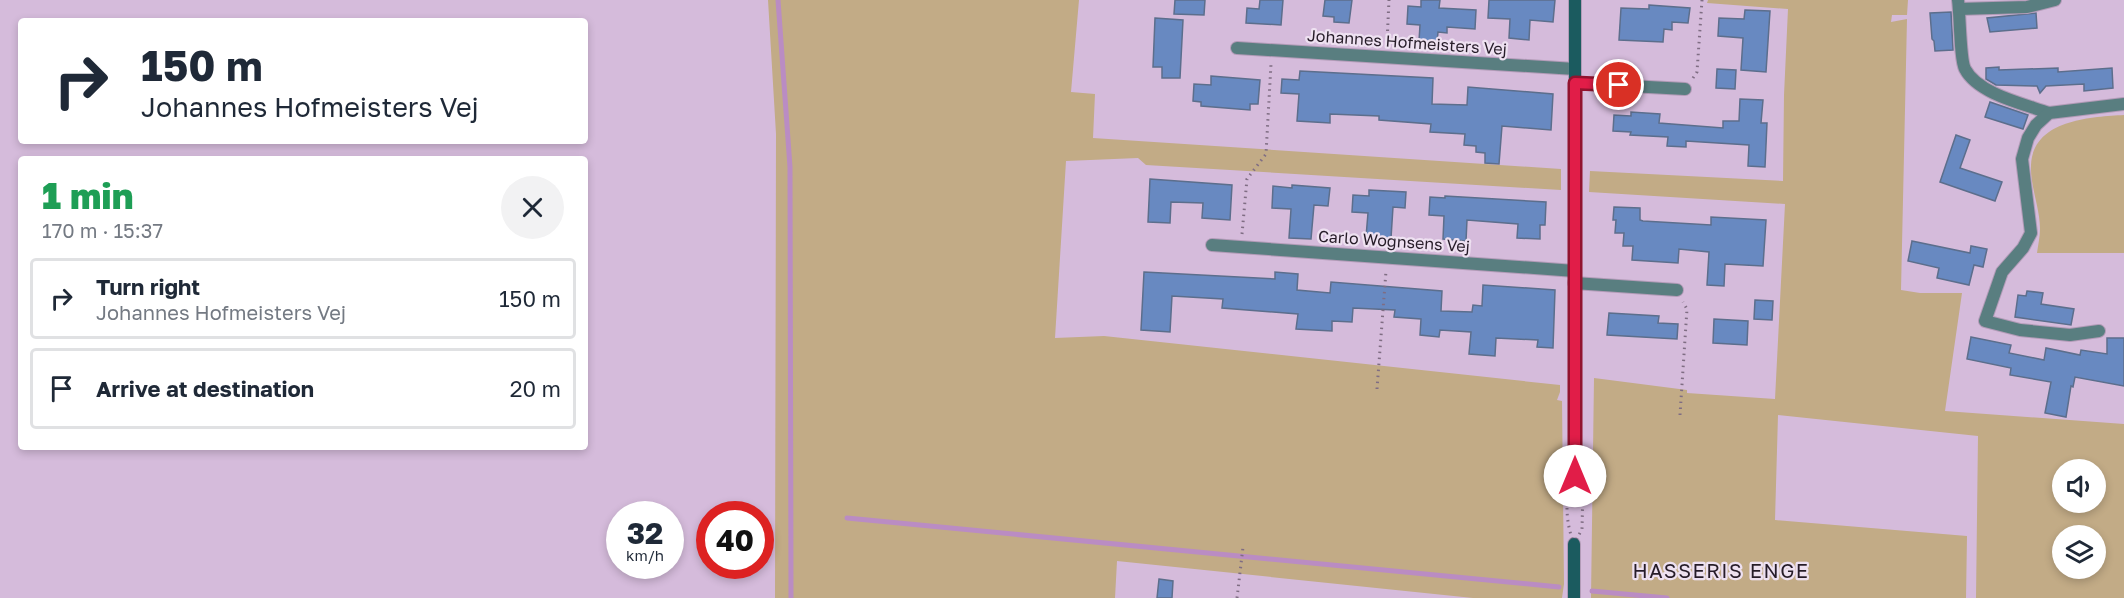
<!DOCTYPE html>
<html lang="en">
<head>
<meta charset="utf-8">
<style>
	:root { --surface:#fff; --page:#f2f2f3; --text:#1f2937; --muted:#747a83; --line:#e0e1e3 }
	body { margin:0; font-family:"Golos Text",sans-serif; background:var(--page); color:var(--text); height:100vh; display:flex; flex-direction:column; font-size:22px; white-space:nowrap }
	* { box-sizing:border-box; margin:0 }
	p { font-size:20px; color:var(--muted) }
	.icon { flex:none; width:33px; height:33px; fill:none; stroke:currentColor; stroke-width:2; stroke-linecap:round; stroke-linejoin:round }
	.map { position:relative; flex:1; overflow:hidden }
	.side { position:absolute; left:18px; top:156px; width:570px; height:294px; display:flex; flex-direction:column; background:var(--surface); border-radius:6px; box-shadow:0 3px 9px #0003 }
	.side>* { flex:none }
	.hud { position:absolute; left:18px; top:18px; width:570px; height:126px; border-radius:6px; box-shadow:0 3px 9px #0003; background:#fff; color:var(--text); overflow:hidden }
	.controls { position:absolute; left:2052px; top:459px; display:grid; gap:12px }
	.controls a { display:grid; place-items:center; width:54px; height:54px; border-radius:50%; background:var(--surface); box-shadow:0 3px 9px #0003; font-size:30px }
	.speed { position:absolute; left:606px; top:501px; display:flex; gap:12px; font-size:30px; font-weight:700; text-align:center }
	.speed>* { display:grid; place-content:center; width:78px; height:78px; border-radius:50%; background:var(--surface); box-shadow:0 3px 9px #0003; line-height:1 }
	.speed small { font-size:15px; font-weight:400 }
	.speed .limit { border:9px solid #d22; background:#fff; color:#111 }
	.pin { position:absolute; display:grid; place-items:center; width:51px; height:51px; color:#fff; margin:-26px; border:3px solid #fff; border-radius:50%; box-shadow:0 2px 6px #0007 }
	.me { position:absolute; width:66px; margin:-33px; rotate:0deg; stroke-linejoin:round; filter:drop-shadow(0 0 4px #0008) }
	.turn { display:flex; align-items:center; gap:21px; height:126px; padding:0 24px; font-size:27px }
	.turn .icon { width:78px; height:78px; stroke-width:2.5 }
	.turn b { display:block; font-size:42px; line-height:51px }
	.round { display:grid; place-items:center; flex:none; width:63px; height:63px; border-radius:32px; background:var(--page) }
	.overview { display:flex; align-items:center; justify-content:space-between; height:102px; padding:0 24px }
	h1 { font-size:36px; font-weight:800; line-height:45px; color:#1e9e55 }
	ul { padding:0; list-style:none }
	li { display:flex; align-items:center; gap:18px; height:81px; margin:0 12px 9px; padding:0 12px; border:3px solid var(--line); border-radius:6px }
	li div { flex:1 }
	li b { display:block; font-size:22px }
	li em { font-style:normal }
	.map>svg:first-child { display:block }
</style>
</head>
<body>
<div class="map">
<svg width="2124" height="598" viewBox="0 0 2124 598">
	<rect width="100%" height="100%" fill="#d5bbdb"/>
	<g fill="#c2ab86" fill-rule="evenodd">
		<polygon points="768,0 1079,0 1071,92 1095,94 1093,138 1561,169 1561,190 1146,165 1138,158 1066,161 1055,338 1104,336 1560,385 1560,392 1557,400 1562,401 1564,584 1562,598 1473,598 1117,561 1115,598 775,598 776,134"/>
		<path d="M1708 0H1908L1907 15H1892L1891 22 1907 19 1901 290 1920 293H1962L1945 411 2124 424V598H1976L1978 436 1778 415 1775 520 1967 536 1966 598H1591L1594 378 1687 390V393L1775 399 1785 204 1589 192 1590 171 1783 181 1784 95 1788 9 1707 3ZM2062 470H2096V502H2062ZM2062 536H2096V568H2062Z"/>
		<path d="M2124 115V253H2037C2038 245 2040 237 2040 229 2040 208 2030 186 2031 165 2033 120 2090 117 2124 115Z"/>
	</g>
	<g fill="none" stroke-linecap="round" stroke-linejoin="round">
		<g stroke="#ba8cc3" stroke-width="5">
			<polyline points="778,0 790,167 791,598"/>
			<polyline points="847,518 1559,587"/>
			<polyline points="1592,591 1667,598"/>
		</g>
	</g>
	<g fill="#6889c1" stroke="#5c6e8c" stroke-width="1.5">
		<polygon points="1175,0 1205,0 1204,15 1174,14"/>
		<polygon points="1260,0 1283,0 1281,25 1246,23 1247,8 1259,9"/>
		<polygon points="1325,0 1352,0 1349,23 1334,22 1334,17 1323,16"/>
		<polygon points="1421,0 1440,0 1439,8 1476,10 1475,29 1447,27 1447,33 1438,32 1437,43 1419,41 1420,25 1407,24 1408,6 1421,7"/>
		<polygon points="1489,0 1555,0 1553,22 1530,20 1529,40 1509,38 1510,19 1488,18"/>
		<polygon points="1649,5 1690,8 1688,23 1672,22 1672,30 1664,29 1663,42 1619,40 1621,8 1649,9"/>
		<polygon points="1745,10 1770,11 1766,72 1741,70 1743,38 1718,36 1719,18 1744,19"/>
		<polygon points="1951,12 1953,50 1935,51 1934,41 1932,39 1930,13"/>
		<polygon points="2036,13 2037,28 1990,32 1987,18"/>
		<polygon points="1155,18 1183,20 1180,78 1162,78 1162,67 1153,67"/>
		<polygon points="1999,67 1999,70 2058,68 2058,72 2112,68 2113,88 2084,91 2084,84 2046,86 2040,93 2037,86 1996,85 1986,79 1986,68"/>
		<polygon points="1717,69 1736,70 1735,89 1716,88"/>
		<polygon points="1300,71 1433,78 1432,104 1467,105 1468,87 1553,94 1551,130 1502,126 1499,164 1485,163 1485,153 1476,152 1476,146 1464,145 1465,134 1430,132 1431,124 1379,120 1379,116 1330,114 1330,123 1297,121 1299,94 1281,93 1282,79 1299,80"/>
		<polygon points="1211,76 1260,80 1258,104 1250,104 1250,110 1201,106 1201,102 1193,101 1194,84 1211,85"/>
		<polygon points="1740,99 1763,100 1761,123 1767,123 1765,167 1748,166 1749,145 1686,141 1686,147 1667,146 1668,137 1630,135 1631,132 1613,131 1614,115 1631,116 1631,112 1660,114 1659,123 1723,128 1723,121 1739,121"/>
		<polygon points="1990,102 2028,115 2023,129 1985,117"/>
		<polygon points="1956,135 1970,140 1960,168 2002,182 1995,201 1940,182"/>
		<polygon points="1150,179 1232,185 1230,220 1202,218 1203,203 1171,202 1170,223 1148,222"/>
		<polygon points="1292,185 1330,188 1328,206 1314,205 1311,239 1289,238 1291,209 1272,208 1273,186 1292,188"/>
		<polygon points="1369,190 1406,192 1405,208 1393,207 1391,238 1366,237 1368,213 1352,212 1353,195 1369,196"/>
		<polygon points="1445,196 1546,202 1545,225 1540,225 1540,239 1517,238 1518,224 1467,220 1466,241 1443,239 1444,216 1429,215 1430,197 1445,198"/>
		<polygon points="1614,207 1640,208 1640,220 1643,221 1711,225 1711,217 1766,220 1763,266 1725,264 1724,286 1707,285 1709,252 1679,249 1678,263 1632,260 1633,246 1623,246 1624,233 1615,233 1616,220 1613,220"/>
		<polygon points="1912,241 1970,253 1971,246 1987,249 1983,267 1974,265 1969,285 1937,278 1939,268 1908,261"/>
		<polygon points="1144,272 1275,279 1275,272 1298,274 1297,290 1330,293 1331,282 1442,291 1441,311 1472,312 1473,305 1482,306 1483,285 1555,290 1553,348 1537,347 1538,340 1496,338 1495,356 1469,354 1471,332 1440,330 1439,337 1420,335 1421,319 1394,317 1395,310 1353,308 1352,322 1332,321 1332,331 1296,329 1298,314 1222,308 1223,299 1172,296 1170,332 1141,330"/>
		<polygon points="2027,291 2043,293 2041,304 2074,309 2071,325 2015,317 2018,295 2026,296"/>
		<polygon points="1755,300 1773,301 1772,320 1754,319"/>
		<polygon points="1609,313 1659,316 1658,323 1678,324 1677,339 1607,335"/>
		<polygon points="1714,319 1748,321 1747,345 1713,343"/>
		<polygon points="1971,337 2011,345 2009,353 2044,360 2046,348 2080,355 2081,350 2107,354 2107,338 2124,338 2124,386 2075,377 2073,387 2071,386 2066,417 2045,413 2051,382 2010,375 2011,368 1967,359"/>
		<polygon points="1159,579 1173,581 1172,598 1157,598"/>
	</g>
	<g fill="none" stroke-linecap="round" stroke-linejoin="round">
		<g stroke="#b29bb7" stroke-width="14">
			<g id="street">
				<path d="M1958 0C1960 14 1960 60 1965 69 1978 94 2024 104 2049 113"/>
				<polyline points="1959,9 2027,7 2055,0"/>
				<polyline points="1237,48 1575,69"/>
				<polyline points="1575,83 1685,89"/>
				<polyline points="1212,245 1575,271"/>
				<polyline points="1574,283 1677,290"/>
				<polyline points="2099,331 2070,335 2020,330 1985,321 2002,272 2023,248 2031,233 2022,159 2028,138 2036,125 2049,113 2124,104"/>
			</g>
		</g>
		<g stroke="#b29bb7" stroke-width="14">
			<g id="secondary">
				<polyline points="1575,476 1575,0"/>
				<polyline points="1574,598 1574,544"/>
			</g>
		</g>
		<g stroke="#7f6d83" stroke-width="3" stroke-dasharray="1.5 4.5" stroke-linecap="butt">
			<polyline points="1387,43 1389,0"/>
			<polyline points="1693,78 1697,72 1702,0"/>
			<polyline points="1242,234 1247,179 1266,154 1271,64"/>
			<polyline points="1377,389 1386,271"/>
			<polyline points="1680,415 1687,309 1683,302"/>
			<path d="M1575 476 1583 487 1582 529 1574 544C1566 524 1563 495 1575 476Z"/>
			<polyline points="1237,598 1243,547"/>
		</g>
		<use href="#street" stroke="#597e80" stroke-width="12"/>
		<use href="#secondary" stroke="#1b5b5f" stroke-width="12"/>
	</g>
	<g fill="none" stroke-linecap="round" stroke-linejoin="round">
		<g stroke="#92132f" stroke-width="15">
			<polyline id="route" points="1575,476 1575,83 1619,85"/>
		</g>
		<use href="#route" stroke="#e11d48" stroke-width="10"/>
	</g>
	<g text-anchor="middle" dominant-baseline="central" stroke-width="4.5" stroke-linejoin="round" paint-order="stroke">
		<g font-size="16" fill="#261c28" stroke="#eee1f1">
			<text transform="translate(1407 42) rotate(4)">Johannes Hofmeisters Vej</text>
			<text transform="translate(1394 241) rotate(4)">Carlo Wognsens Vej</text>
		</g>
		<g font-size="20" letter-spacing="1.5" fill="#261c28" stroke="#eee1f1">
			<text x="1721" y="570">HASSERIS ENGE</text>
		</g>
	</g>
</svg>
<div class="controls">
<a><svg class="icon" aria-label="sound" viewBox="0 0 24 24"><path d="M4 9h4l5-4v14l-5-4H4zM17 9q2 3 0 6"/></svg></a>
<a><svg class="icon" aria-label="layers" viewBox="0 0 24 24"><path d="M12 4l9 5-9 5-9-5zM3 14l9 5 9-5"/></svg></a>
</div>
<div class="speed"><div>32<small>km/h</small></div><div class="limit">40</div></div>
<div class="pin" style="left:1619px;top:85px;background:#d93025"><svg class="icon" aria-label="arrive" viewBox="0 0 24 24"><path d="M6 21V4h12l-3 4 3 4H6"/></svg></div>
<svg class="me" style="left:1575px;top:476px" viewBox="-20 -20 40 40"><circle r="19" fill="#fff"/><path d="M0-13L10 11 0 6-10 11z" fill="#e11d48"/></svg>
<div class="hud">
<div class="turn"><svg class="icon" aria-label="right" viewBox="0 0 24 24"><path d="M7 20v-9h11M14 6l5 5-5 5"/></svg><div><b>150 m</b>Johannes Hofmeisters Vej</div></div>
</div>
<section class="side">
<div class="overview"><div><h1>1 min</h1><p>170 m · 15:37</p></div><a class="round"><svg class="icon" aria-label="close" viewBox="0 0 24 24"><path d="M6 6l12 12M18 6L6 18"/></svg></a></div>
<ul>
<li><svg class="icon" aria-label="right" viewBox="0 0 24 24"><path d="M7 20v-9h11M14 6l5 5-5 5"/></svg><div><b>Turn right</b><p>Johannes Hofmeisters Vej</p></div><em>150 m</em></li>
<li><svg class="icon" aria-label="arrive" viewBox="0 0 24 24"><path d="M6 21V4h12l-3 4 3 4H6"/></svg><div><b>Arrive at destination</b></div><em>20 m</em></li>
</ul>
</section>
</div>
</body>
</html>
